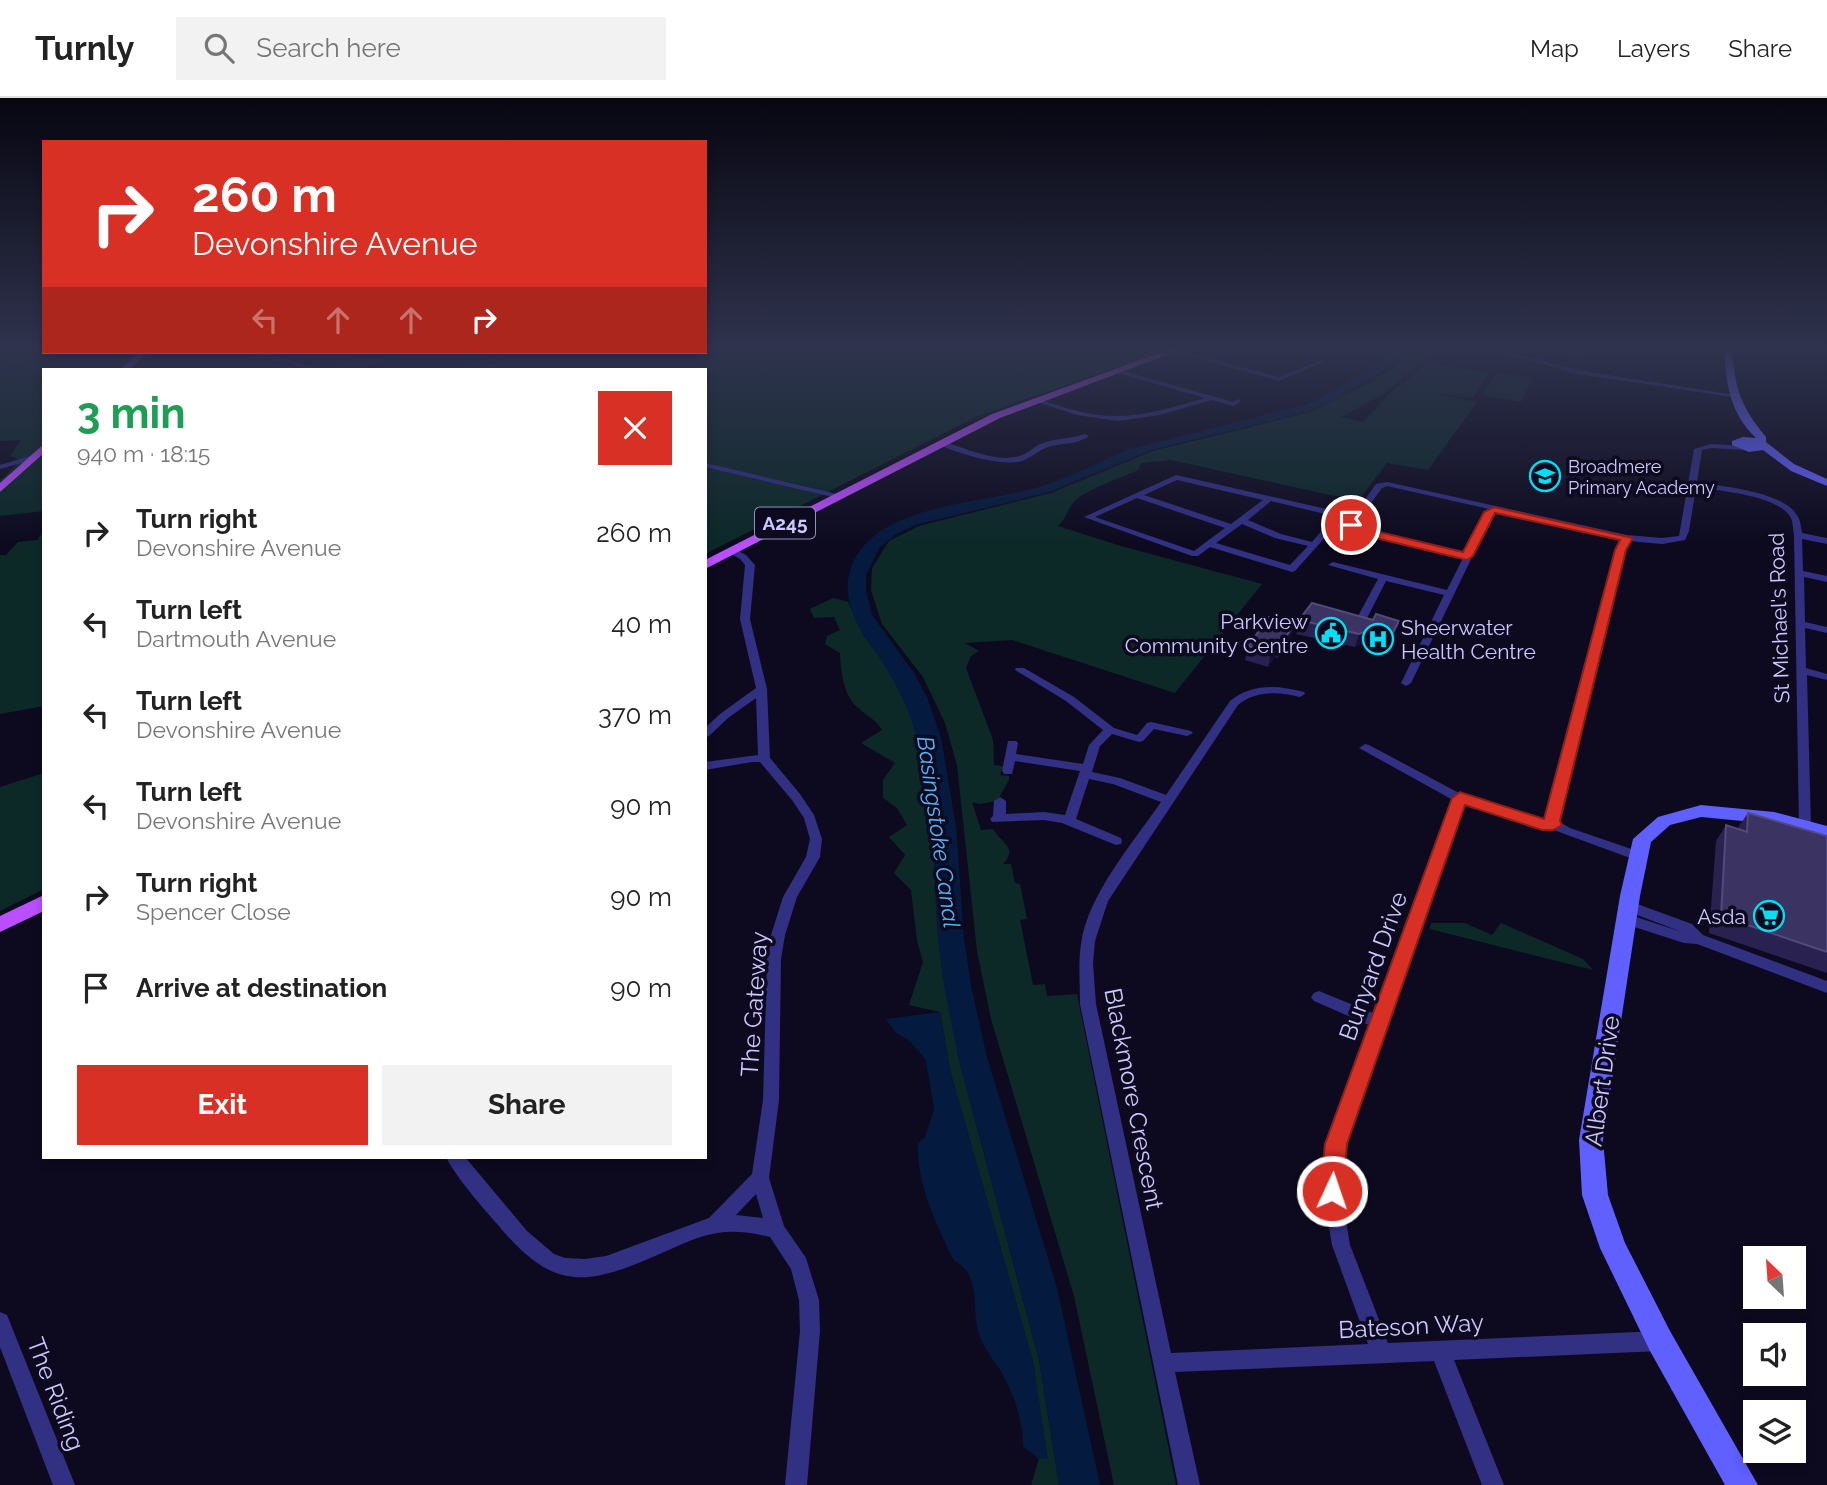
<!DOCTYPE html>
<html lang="en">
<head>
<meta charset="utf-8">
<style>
	:root { --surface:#fff; --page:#f2f2f2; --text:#222; --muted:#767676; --line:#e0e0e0; --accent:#d93025 }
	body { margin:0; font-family:Raleway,sans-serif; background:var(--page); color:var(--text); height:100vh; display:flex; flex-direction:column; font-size:26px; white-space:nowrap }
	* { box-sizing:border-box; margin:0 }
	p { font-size:23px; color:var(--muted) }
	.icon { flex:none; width:38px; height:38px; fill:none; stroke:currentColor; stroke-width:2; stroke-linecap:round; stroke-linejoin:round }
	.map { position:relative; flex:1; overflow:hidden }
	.drawer { position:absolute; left:42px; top:270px; width:665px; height:791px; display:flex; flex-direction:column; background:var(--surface); border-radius:0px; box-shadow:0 4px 10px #0003 }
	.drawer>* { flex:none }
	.top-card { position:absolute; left:42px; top:42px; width:665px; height:214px; border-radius:0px; box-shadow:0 4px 10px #0003; background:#d93025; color:#fff; overflow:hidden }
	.needle { width:46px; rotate:335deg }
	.buttons { position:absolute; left:1743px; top:1148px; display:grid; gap:14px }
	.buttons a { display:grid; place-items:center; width:63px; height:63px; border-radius:0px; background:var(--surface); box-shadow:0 4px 10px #0003; font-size:35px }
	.pin { position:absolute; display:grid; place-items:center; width:60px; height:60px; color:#fff; margin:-30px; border:4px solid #fff; border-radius:50%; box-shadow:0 2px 7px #0007 }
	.me { position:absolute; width:77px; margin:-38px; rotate:3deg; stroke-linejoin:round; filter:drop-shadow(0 0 5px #0008) }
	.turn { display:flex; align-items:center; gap:24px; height:147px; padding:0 35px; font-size:32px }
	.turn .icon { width:91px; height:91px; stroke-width:2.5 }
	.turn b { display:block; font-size:49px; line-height:60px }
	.lanes { display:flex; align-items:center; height:66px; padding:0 35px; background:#0003; justify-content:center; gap:35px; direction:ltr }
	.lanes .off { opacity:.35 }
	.round { display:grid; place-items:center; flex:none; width:74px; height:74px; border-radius:0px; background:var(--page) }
	.summary { display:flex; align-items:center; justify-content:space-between; height:119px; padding:0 35px }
	h1 { font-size:42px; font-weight:700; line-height:52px; color:#1e9e55 }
	.primary-button { display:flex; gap:14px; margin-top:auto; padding:14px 35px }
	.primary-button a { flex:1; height:80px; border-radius:0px; background:var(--accent); color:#fff; font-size:28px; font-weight:700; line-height:80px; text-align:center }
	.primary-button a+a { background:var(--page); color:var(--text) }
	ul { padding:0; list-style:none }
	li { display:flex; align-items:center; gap:21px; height:91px; padding:0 35px }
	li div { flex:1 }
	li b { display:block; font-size:26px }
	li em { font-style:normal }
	header { display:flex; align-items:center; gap:42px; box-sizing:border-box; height:98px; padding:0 35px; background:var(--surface); border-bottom:2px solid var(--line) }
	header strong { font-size:33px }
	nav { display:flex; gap:38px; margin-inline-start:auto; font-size:24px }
	.search { width:490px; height:63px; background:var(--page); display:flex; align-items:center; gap:18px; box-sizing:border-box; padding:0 24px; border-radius:0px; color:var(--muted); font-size:26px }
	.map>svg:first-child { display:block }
</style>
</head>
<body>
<header>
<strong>Turnly</strong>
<div class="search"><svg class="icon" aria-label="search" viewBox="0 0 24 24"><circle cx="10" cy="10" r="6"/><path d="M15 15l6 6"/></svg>Search here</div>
<nav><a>Map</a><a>Layers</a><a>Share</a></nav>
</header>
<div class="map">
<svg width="1827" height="1387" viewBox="0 0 1827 1387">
	<rect width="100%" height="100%" fill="#0d0a1f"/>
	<g fill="#0c2928">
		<polygon points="18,252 128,254 128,258 149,254 237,254 303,271 44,271 44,413 0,418 0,382 22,362 10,358 21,342 0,343 0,259"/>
		<polygon points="1164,252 976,319 705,456 705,271 459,271 482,262 442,254"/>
		<path d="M1411 252H1436L1385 295 1341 319 1363 324 1396 289H1399L1428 265 1488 275 1473 300 1436 296 1477 304 1428 372 1387 365 1358 403 1171 362 1142 365 1138 372C1123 379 1082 393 1073 405 1066 414 1068 418 1058 428L1121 448 1262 486 1175 595 1012 542 965 545 979 553 971 558 966 570 993 642 994 667 1003 668 1000 677 1009 678V682L997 703 980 706 972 704 981 732 993 731C1002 746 1018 749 1003 766H1011L1015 785 1020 786 1027 821 1020 822 1033 887 1045 886 1047 898 1077 896 1176 1387H1114L1074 1198 991 921 977 853 957 667 945 625 923 579 882 526 871 492 872 470 889 443 919 428 1051 395 1153 353 1311 314 1364 288 1393 270Z"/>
		<polygon points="362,254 403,254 364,271 337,271"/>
		<polygon points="1497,275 1533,280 1521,304 1482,297"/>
		<polygon points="44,433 44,608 0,616 0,457 6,457 18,444 37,442"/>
		<path d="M833 500 848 504 864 538 893 577 906 603 926 669 933 733 937 826 958 958 1039 1262 1059 1387H1031L1039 1361H1047L1033 1264 951 976 940 914 909 907 923 864 917 843 911 792 894 775 905 757 889 739 907 727 897 710 883 700V682L895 665 861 645 882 632C875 620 866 618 857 609 843 596 841 573 840 555L825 546 827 538 840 532 834 519 814 520 810 511Z"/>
		<polygon points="44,675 44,791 0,813 0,689"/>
		<polygon points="1431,825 1465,825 1492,837 1501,825 1583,861 1593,872 1430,831"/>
	</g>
	<g fill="#041a3e">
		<path d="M1394 252H1408L1390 269 1333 303 1309 313 1151 352 1049 394 915 427 895 437 880 449 866 477V493L872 517 914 575 927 599 941 639 956 728 964 841 972 893 987 959 1057 1190 1100 1387H1059L1039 1262 958 958C949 914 939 868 937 823 930 715 937 637 870 546 848 516 837 481 862 450 897 406 988 404 1039 389 1069 380 1098 364 1127 352L1124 350 1131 351 1309 306 1359 278Z"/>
		<path d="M940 914 951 976 1033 1263 1048 1361H1039L1023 1348C1023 1322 1013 1293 1000 1272 991 1258 980 1245 977 1229 973 1205 980 1175 954 1163 937 1127 916 1086 918 1045L925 1039 934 1011 926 962 910 943 896 935 886 921Z"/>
	</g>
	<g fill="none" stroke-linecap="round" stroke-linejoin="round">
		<g stroke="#041a3e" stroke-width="2">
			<polyline points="475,271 505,259"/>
			<polyline points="0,272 86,254"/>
		</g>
		<g fill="#313083" fill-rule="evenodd">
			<polygon points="1179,252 1279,279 1321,262 1326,263 1279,283 1171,253"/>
			<polygon points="1492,252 1504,252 1577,272 1735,297 1732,299 1577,276"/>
			<polygon points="1579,252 1589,252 1572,259 1569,257"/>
			<polygon points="243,254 253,254 320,271 310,271"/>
			<path d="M1116 271 1233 304 1238 301 1241 303 1234 308 1212 302 1159 317 1118 323 1077 317 1031 302 1034 300C1052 305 1069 312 1087 315 1128 324 1166 311 1205 300L1114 274V272Z"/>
			<path d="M1085 336 1089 338C1078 346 1065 345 1052 348 1041 350 1033 359 1022 363 1001 369 955 355 936 345L940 343C962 348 997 366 1019 358 1028 356 1034 348 1043 345 1056 340 1071 341 1085 336Z"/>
			<path d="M1711 346 1746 348 1750 350 1746 352 1711 350 1702 352 1697 384C1723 389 1785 393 1798 419 1801 424 1801 430 1802 435L1827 440V446L1802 441 1803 473 1827 478V484L1804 479 1805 524 1827 529V535L1805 530 1806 570 1827 576V582L1807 577 1811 728 1805 732 1799 728 1794 437C1793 432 1793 425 1791 420 1779 397 1719 393 1696 389L1689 433 1685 442 1662 446 1629 443 1626 446 1558 723 1570 730 1643 755 1645 758 1643 761H1633L1551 731 1538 729 1464 705 1386 924 1342 1061 1341 1093 1350 1147 1388 1245 1660 1233 1667 1236 1670 1243 1667 1250 1660 1253 1454 1262 1504 1387H1482L1434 1263 1175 1274 1200 1387H1178L1080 906C1080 886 1078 866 1081 846 1088 796 1133 745 1161 704L1113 686 1089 681 1076 721 1121 740 1122 743 1121 746 1116 747 1062 725 1044 722 992 724 990 721 993 718 994 703 1000 699 1006 703V716L1044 714 1065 717 1080 673 1015 663 1012 676H1004L1002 673 1008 643H1016L1018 645 1016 656 1083 666 1089 647 1103 632 1066 603 1015 572 1016 570H1024L1074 599 1114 630 1137 637 1147 625 1151 624 1191 633 1193 635 1187 638 1154 631 1143 643 1139 644 1112 636 1100 648 1092 674 1120 680 1166 697 1230 603C1252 585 1278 587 1304 594L1305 596 1300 599C1278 594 1257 592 1238 607L1108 803 1095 843 1093 865 1096 906 1171 1255 1368 1246 1332 1147 1323 1093 1324 1061 1369 927 1314 903 1311 899 1314 895 1319 893 1373 915 1453 702 1359 650 1365 646 1369 647 1459 695 1546 722 1618 445 1621 441 1497 413 1493 416 1411 585 1406 588 1401 585 1444 497 1386 483 1365 524 1364 526H1356L1346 521 1351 518 1357 520 1378 481 1328 467 1333 464 1447 492 1463 460 1360 436 1348 429 1337 426 1295 473 1292 474 1210 449 1198 458H1192L1084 419 1176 377 1331 412 1339 416 1340 422 1349 424 1376 386 1387 384 1627 437 1662 440 1679 438 1694 351ZM1177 382 1263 402 1231 426 1144 397ZM1387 388 1489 411 1465 455 1366 432 1356 426 1382 390ZM1137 400 1225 430 1194 453 1095 419ZM1271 403 1325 416 1332 419 1331 422 1312 444 1281 436 1248 422ZM1242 426 1275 440 1308 448 1290 467 1216 445Z"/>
			<polygon points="33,357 37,359 36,361 0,371 0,367"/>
			<polygon points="705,365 837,396 841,398 837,400 705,369"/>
			<path d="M733 450 746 457 755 467 750 521 767 591 770 660 800 696 814 717 822 741 820 759 797 799 785 837 781 861 779 1002 769 1080 784 1128 806 1160 819 1202 820 1233 807 1387H785L800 1233 799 1202 791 1171 770 1139C753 1135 735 1132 717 1135 698 1138 680 1147 662 1155 587 1188 554 1195 498 1127 483 1110 455 1078 446 1059H465L527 1133 554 1156 565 1160 585 1161 606 1158 709 1120 752 1076 763 1002 767 861 771 837 783 799 806 759 810 741 804 720 792 702 760 664H752L705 672V664L758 657 756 600 728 620 709 638 705 639V630L720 616 756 590 740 521 745 467 740 461 730 455V451ZM756 1096 763 1120 736 1117Z"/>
			<polygon points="1629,803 1692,826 1703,837 1827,883 1827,895 1697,846 1684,845 1622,825 1620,821 1622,817 1627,816 1682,834 1624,812 1622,808 1624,804"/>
			<polygon points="0,1214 7,1217 75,1387 53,1387 0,1249"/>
		</g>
		<g fill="#605fff" fill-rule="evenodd">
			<path d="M1724 252H1732C1735 291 1741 309 1766 339V344L1794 366 1827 381V388L1791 373 1763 352 1749 354 1732 347V343L1743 339 1756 340C1730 315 1726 286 1724 252Z"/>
			<polygon points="1701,707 1774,714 1827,728 1827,740 1774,726 1701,719 1670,727 1651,744 1640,798 1603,1042 1608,1097 1625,1145 1670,1233 1758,1387 1725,1387 1650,1253 1600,1150 1582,1097 1579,1042 1620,798 1633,741 1658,719"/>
		</g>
		<g fill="#ba4fff" fill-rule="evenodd">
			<polygon points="1167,252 1180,252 1000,320 705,471 705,462 992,316"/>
			<polygon points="139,254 148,254 130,271 121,271"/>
			<polygon points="44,346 44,355 0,394 0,385"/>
			<polygon points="44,797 44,813 0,834 0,818"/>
		</g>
	</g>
	<g fill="#29214f">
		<polygon points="1299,522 1395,536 1386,553 1361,546 1355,549 1296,536"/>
		<polygon points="1294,526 1290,541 1278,560 1275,559 1268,569 1245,562 1248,548"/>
		<polygon points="1748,715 1827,738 1827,875 1709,835 1716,743 1726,727 1737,731"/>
	</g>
	<g fill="#171034">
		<polygon points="1399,523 1395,536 1386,553 1390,540"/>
		<polygon points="1294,526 1290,541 1278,560 1282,545"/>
		<polygon points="1366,533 1361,546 1355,549 1359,536"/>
		<polygon points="1278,544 1275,559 1268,569 1271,554"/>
	</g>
	<g fill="#3b3362" stroke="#524a7b" stroke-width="2">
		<polygon points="1312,505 1373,522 1376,516 1399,523 1390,540 1366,533 1359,536 1299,522"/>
		<polygon points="1269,519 1294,526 1282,545 1278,544 1271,554 1248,548"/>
		<polygon points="1748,715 1827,738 1827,854 1721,818 1726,727 1747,734"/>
	</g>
	<linearGradient id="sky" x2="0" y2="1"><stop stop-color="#070611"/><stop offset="0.56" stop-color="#2f334d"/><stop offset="1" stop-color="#2f334d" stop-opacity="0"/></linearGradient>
	<rect width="1827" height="447" fill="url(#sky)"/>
	<polygon fill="#d93025" stroke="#8d1f18" stroke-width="2" points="1494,409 1633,440 1626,452 1560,723 1562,727 1553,732 1542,732 1465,707 1347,1046 1343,1093 1340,1101 1332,1104 1324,1101 1320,1093 1325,1046 1452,700 1460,694 1544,721 1615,452 1620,442 1495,415 1473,458 1467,462 1359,436 1346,427 1351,424 1367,431 1463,454 1484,414"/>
	<defs>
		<g id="school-ring" transform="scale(1.575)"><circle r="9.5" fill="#0d0a1f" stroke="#00dff3" stroke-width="1.5"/><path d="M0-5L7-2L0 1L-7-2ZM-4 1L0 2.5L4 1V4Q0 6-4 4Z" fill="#00dff3"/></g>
		<g id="civic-ring" transform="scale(1.575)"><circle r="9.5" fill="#0d0a1f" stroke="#00dff3" stroke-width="1.5"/><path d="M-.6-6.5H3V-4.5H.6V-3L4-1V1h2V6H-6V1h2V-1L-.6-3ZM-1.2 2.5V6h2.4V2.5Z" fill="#00dff3"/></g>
		<g id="hospital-ring" transform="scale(1.575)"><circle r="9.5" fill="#0d0a1f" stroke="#00dff3" stroke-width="1.5"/><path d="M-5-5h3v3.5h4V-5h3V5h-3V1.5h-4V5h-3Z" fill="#00dff3"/></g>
		<g id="supermarket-ring" transform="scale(1.575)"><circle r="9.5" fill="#0d0a1f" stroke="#00dff3" stroke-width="1.5"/><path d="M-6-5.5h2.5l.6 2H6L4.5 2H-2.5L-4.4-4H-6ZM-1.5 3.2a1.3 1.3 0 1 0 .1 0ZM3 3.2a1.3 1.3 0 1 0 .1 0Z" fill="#00dff3"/></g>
	</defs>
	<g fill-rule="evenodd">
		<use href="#school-ring" x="1545" y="378"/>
		<use href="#civic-ring" x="1331" y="535"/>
		<use href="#hospital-ring" x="1378" y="541"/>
		<use href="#supermarket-ring" x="1769" y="818"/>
	</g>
	<g text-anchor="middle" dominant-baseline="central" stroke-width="7" stroke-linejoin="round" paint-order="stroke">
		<g font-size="18" fill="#cdc8ff" stroke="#0d0a1f" text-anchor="start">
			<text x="1568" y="368">Broadmere<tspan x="1568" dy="21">Primary Academy</tspan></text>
		</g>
		<rect fill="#0d0a1f" stroke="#938fbc" stroke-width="2" x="755" y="409.5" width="60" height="31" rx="5"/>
		<g font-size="19" font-weight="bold" fill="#cdc8ff">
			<text x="785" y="425">A245</text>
		</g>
		<g font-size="21" fill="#cdc8ff" stroke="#0d0a1f">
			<text transform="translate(1779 520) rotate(-92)">St Michael's Road</text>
		</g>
		<g font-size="21" fill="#cdc8ff" stroke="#0d0a1f" text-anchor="end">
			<text x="1308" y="523">Parkview<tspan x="1308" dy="24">Community Centre</tspan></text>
			<text x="1401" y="529" text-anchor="start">Sheerwater<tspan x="1401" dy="24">Health Centre</tspan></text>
			<text x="1746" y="818">Asda</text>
		</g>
		<g font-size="23" font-style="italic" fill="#56b4ff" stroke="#0d0a1f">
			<text transform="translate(939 734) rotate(82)">Basingstoke Canal</text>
		</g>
		<g font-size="24" fill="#cdc8ff" stroke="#0d0a1f">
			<text transform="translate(1373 868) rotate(-70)">Bunyard Drive</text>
			<text transform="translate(754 906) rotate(-86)">The Gateway</text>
			<text transform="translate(1602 983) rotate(-82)">Albert Drive</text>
			<text transform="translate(1134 1001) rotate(79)">Blackmore Crescent</text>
			<text transform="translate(1411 1228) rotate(-3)">Bateson Way</text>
			<text transform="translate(56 1296) rotate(69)">The Riding</text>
		</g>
	</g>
</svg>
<div class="buttons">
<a><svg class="needle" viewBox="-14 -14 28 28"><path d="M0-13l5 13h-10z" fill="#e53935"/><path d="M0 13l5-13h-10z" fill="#767676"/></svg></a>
<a><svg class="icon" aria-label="sound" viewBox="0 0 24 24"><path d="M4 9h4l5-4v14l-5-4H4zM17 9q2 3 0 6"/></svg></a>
<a><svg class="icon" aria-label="layers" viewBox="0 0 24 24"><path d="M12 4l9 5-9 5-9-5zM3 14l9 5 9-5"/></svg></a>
</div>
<div class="pin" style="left:1351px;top:427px;background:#d93025"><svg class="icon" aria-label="arrive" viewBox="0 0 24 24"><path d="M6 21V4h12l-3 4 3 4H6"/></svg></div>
<svg class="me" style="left:1332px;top:1093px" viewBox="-20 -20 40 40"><circle r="17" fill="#d93025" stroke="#fff" stroke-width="3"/><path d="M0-11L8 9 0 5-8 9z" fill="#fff"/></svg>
<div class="top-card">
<div class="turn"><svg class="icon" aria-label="right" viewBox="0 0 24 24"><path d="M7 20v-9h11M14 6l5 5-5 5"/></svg><div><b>260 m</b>Devonshire Avenue</div></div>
<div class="lanes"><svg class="icon off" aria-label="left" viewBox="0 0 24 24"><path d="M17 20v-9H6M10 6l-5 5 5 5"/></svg><svg class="icon off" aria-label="ahead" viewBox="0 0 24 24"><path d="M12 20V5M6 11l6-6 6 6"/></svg><svg class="icon off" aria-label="ahead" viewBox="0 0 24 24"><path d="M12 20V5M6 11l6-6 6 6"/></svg><svg class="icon" aria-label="right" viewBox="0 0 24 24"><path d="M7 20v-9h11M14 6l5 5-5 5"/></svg></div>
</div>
<section class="drawer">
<div class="summary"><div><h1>3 min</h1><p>940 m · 18:15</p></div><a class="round" style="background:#d93025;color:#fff"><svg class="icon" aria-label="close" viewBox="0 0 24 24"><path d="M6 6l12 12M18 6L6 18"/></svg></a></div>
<ul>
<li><svg class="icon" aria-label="right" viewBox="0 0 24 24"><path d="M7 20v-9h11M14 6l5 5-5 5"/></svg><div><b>Turn right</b><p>Devonshire Avenue</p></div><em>260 m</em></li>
<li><svg class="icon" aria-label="left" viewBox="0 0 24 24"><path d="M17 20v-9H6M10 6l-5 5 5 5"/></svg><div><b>Turn left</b><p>Dartmouth Avenue</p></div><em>40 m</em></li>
<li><svg class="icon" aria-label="left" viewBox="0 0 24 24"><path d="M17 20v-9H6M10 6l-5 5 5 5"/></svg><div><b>Turn left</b><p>Devonshire Avenue</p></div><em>370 m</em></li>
<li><svg class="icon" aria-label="left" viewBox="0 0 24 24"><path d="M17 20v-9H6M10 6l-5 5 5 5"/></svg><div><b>Turn left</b><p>Devonshire Avenue</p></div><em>90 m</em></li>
<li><svg class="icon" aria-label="right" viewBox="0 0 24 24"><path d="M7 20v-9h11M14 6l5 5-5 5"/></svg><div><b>Turn right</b><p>Spencer Close</p></div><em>90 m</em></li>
<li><svg class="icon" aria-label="arrive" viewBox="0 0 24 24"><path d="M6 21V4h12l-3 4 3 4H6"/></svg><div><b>Arrive at destination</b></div><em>90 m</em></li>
</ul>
<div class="primary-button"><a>Exit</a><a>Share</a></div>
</section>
</div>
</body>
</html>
